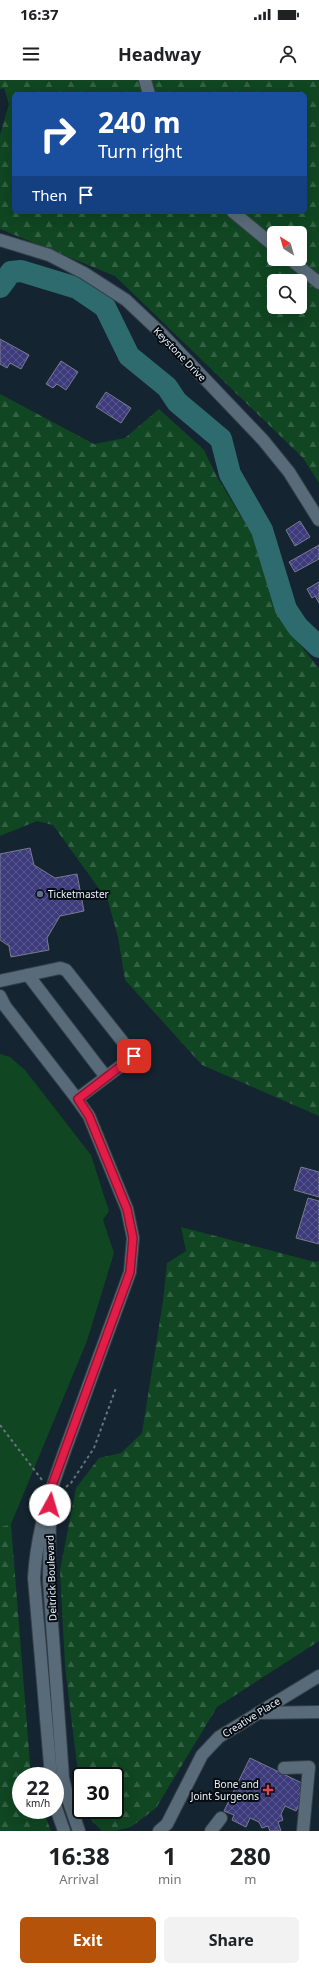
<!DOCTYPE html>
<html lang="en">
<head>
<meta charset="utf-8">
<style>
	:root { --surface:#fff; --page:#f2f2f2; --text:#202124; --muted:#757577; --accent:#b45309 }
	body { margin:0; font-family:"Noto Sans",sans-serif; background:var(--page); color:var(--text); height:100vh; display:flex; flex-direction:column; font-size:15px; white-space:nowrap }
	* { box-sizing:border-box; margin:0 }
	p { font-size:13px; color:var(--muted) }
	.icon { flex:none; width:22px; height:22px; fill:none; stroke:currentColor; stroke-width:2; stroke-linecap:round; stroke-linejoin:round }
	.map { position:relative; height:1751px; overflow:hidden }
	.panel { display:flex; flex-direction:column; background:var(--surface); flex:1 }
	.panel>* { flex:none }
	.banner { position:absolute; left:12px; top:12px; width:295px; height:122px; border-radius:6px; box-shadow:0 4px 16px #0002; background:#1a4fa0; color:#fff; overflow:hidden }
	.needle { width:26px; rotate:323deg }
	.buttons { position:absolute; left:267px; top:146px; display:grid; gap:8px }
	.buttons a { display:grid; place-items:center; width:40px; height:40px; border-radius:6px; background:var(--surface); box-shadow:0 4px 16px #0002; font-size:20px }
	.speed { position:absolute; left:12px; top:1687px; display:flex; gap:8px; font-size:20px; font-weight:700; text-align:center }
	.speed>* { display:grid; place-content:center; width:52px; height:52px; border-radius:50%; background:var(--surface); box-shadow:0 4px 16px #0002; line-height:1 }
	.speed small { font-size:10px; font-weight:400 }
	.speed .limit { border:2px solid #111; border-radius:6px; background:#fff; color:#111 }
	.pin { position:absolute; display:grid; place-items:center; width:34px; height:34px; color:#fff; margin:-17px; border-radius:8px; box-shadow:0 2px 6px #0006 }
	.me { position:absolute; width:44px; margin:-22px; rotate:6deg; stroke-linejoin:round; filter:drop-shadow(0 0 3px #0008) }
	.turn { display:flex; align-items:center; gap:14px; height:84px; padding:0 20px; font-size:18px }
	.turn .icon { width:52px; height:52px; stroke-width:2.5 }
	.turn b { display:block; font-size:28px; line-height:34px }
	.then { display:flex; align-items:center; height:38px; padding:0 20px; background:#0003; gap:8px; font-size:15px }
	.eta { display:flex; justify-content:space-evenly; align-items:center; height:68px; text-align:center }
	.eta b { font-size:24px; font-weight:700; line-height:28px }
	.cta { display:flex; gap:8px; margin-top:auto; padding:8px 20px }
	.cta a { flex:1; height:46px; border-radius:6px; background:var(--accent); color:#fff; font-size:16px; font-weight:700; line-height:46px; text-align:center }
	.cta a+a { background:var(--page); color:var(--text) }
	.status { display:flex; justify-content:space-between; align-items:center; height:28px; padding:0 20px; background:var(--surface); direction:ltr }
	.status svg { height:11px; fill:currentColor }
	header { display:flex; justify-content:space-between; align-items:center; height:52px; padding:0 20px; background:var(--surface); font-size:18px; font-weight:700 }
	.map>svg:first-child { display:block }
</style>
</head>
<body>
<div class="status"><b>16:37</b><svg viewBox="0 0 49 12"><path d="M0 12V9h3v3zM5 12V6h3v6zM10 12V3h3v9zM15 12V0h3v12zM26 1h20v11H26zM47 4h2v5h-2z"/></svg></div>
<header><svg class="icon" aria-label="menu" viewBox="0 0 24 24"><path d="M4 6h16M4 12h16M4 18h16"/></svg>Headway<svg class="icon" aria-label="person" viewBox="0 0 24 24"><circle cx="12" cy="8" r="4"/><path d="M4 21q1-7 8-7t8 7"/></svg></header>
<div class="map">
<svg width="319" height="1751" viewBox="0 0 319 1751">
	<defs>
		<pattern id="forest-firs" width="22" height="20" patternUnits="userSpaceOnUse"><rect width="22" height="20" fill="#104622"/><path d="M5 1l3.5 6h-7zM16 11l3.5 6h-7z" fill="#336143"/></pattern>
		<pattern id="building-cross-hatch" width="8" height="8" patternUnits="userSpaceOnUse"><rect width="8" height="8" fill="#3d3b7b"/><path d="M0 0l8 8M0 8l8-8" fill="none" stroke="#59588f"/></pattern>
	</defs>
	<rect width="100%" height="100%" fill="#142430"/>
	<polygon fill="#104622" points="0,974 10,977 25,990 91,1075 109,1131 103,1140 114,1173 87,1261 11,1444 0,1447"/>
	<g fill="url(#forest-firs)" fill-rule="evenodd">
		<path d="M0 0H319V403L303 378 115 196 0 149V55L9 24 4 8 0 9ZM14 14H305V132H14ZM274 153H300V179H274ZM274 201H300V227H274Z"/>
		<polygon points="0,314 94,364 125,358 159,329 204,370 217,397 265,475 279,539 319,588 319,1036 202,985 125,900 118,857 108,821 53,745 37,741 0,756"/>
		<polygon points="181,1147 315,1182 319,1181 319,1561 217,1627 156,1728 131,1747 115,1751 102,1751 89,1738 87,1730 115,1730 115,1696 81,1696 81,1706 78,1693 65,1586 60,1490 76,1408 99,1378 121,1373 142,1353 163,1221 167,1183 186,1171"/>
		<polygon points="11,1444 31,1696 21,1696 21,1730 43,1730 51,1751 0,1751 0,1447"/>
	</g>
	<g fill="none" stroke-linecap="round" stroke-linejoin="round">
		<polyline stroke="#2e6b6e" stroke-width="22" points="0,207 11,192 21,191 77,208 105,227 129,276 167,307 177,322 221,359 230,394 262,450 286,529 298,547 319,567"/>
	</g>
	<g fill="url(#building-cross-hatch)" stroke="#7a7b8f">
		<polygon points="0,259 29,275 21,289 10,283 7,288 0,284"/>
		<polygon points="61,281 78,292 66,310 57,304 53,308 46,304"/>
		<polygon points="106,312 131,328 121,343 96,327"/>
		<polygon points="300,441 310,457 295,466 286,450"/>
		<polygon points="319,465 319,479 295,492 289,482"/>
		<polygon points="319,502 319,523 315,516 312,518 307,509"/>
		<polygon points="30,768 34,785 55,798 77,794 84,831 60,836 47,858 49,870 11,877 9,866 0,860 0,774"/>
		<polygon points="301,1087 319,1092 319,1117 294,1110"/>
		<polygon points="308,1118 319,1121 319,1164 296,1158"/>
		<polygon points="250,1678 304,1704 299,1715 303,1717 296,1731 285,1726 281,1734 283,1740 278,1742 281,1751 270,1751 268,1746 262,1748 259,1742 250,1738 246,1747 232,1740 234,1735 224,1731"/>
	</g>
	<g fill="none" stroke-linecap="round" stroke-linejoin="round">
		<g stroke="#35404a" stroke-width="14">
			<g id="minor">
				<polyline points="145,0 149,14"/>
				<polyline points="233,132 274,166"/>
				<polyline points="0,160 49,175 84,193 126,220 162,254 263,360 289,392 319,440"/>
				<polyline points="290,179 319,203"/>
				<polyline points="28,895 106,997"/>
				<polyline points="0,901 60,888 66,890 134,976 77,1019 5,926 0,916"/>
				<polyline points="50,1428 49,1501 63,1698 68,1719 79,1751"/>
				<polyline points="258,1633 319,1632"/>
				<polyline points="284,1688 309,1687 303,1751"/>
				<path d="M51 1696 34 1498C37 1443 56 1394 75 1343 93 1292 112 1242 130 1192L133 1158 127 1129 89 1036 77 1019"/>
				<polyline points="55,1725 64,1751"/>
				<polyline points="159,1751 167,1744 202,1675 219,1657 319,1596"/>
				<polyline points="211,1751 221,1738"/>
			</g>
		</g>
		<g stroke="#66747f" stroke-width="2" stroke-dasharray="3 3" stroke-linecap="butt">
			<polyline points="0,1345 42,1400"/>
			<polyline points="66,1407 71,1403 94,1368 116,1308"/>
		</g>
		<use href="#minor" stroke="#596b79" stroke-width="12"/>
	</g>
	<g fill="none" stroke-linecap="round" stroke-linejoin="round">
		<g stroke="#92132f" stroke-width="10">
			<polyline id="route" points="50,1425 50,1411 130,1192 133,1158 127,1129 89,1036 78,1019 134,976"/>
		</g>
		<use href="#route" stroke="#e11d48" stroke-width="7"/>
	</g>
	<circle fill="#5c6f8a" stroke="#060c11" stroke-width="1.5" cx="40" cy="814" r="4"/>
	<path fill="#e0444e" stroke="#060c11" stroke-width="1.5" d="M266 1704h4v4h4v4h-4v4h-4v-4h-4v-4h4z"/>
	<g text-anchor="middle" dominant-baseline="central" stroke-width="4" stroke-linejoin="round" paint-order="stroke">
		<g font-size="10" fill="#ebf5fe" stroke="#060c11">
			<text transform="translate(180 274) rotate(46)">Keystone Drive</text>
			<text transform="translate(51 1498) rotate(-92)">Deitrick Boulevard</text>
			<text transform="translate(251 1637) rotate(-32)">Creative Place</text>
		</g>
		<g font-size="10" fill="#ebf5fe" stroke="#060c11" text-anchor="start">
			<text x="48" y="814">Ticketmaster</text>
			<text x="259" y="1704" text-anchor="end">Bone and<tspan x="259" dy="12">Joint Surgeons</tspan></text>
		</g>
	</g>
</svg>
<div class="buttons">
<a><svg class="needle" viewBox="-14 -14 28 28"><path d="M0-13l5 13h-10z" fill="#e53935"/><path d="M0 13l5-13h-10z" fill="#757577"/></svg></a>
<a><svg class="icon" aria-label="search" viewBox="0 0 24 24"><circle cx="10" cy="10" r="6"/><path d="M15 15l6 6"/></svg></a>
</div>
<div class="speed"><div>22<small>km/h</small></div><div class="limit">30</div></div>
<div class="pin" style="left:134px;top:976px;background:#d93025"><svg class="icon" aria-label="arrive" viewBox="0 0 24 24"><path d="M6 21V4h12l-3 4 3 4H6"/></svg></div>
<svg class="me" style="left:50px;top:1425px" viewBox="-20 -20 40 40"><circle r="19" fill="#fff"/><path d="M0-13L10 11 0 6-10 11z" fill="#e11d48"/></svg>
<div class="banner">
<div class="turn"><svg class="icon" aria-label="right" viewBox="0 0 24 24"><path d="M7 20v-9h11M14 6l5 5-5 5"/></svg><div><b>240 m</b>Turn right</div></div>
<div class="then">Then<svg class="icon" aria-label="arrive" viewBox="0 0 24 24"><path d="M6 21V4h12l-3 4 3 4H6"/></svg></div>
</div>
</div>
<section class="panel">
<div class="eta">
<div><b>16:38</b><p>Arrival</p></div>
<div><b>1</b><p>min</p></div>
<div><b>280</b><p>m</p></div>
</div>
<div class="cta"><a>Exit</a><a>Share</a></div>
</section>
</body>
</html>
